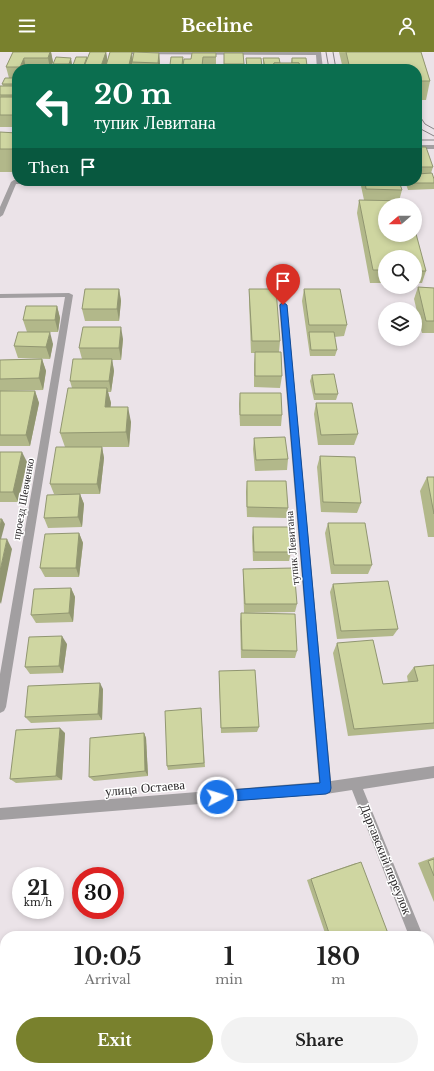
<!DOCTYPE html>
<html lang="en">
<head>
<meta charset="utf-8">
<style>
	:root { --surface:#fff; --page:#f2f2f2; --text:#222; --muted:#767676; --accent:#79812d }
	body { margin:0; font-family:"Libre Baskerville",serif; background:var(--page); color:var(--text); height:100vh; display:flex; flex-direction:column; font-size:15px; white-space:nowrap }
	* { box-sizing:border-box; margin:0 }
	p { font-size:13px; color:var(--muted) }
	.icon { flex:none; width:22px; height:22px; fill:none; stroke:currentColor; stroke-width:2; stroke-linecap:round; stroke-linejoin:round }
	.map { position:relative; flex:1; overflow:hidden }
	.sheet { position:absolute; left:0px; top:879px; width:434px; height:140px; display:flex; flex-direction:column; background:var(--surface); border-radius:16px 16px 0 0; box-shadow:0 2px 6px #0003 }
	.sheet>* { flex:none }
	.banner { position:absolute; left:12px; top:12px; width:410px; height:122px; border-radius:16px; box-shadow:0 2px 6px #0003; background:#0b6e4f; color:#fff; overflow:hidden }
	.needle { width:26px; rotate:250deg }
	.fabs { position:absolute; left:378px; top:146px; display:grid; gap:8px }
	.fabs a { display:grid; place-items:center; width:44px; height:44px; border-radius:50%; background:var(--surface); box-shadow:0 2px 6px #0003; font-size:20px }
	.speed { position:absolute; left:12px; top:815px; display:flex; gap:8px; font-size:20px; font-weight:700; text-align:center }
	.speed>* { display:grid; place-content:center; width:52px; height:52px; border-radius:50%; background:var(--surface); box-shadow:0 2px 6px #0003; line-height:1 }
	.speed small { font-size:10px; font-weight:400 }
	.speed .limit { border:6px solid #d22; background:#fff; color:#111 }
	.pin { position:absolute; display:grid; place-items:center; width:34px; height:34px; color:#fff; margin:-41px -17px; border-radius:50% 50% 50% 0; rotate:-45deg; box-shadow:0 0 4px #0007 }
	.pin .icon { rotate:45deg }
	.me { position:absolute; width:44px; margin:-22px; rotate:85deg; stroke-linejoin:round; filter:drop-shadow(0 0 3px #0008) }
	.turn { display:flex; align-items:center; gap:14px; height:84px; padding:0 16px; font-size:18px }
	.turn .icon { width:52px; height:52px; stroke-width:2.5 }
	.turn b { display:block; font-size:28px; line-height:34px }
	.then { display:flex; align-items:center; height:38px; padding:0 16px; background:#0003; gap:8px; font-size:15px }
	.eta { display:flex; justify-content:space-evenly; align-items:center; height:68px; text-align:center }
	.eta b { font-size:24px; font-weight:800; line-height:28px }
	.button { display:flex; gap:8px; margin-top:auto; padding:8px 16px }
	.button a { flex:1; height:46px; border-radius:24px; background:var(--accent); color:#fff; font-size:16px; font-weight:800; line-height:46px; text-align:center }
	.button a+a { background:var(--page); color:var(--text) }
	header { display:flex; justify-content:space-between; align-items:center; height:52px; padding:0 16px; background:var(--accent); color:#fff; font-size:18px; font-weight:800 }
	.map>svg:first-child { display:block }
</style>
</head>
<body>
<header><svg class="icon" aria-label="menu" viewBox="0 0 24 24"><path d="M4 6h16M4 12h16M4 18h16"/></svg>Beeline<svg class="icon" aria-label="person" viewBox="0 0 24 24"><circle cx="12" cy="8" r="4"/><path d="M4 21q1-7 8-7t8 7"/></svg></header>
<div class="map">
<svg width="434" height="1019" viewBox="0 0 434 1019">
	<rect width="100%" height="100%" fill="#ebe3e8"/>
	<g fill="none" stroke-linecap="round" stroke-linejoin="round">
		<polygon fill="#a29fa1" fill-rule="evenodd" points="14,128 185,129 188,131 185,133 16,132 3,163 0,165 0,155 11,130"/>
		<g fill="#a29fa1" fill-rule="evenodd">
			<polygon points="111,0 321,0 323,17 317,17 316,3 114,2"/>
			<rect x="417" y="93" width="17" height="4"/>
			<polygon points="69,241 73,243 6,655 4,659 0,661 0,622 65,245 0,246 0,242"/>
			<polygon points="280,251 283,251 287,253 331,729 434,714 434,726 363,737 423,884 409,884 352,738 326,742 0,768 0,756 319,730 279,253"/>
			<polygon points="429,908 434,910 434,934 429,932"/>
		</g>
		<g stroke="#888386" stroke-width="1">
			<polyline points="326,0 329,17"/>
			<polyline points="333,0 336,17"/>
			<polyline points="417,60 425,72 434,77"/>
			<polyline points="417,75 434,84"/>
			<polyline points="417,88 434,88"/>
		</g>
	</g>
	<g fill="#b2b88a">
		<polygon points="13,0 51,0 53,10 50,17 17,17 17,75 0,75 0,34 3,34 2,32 9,26 6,15"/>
		<polygon points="90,0 106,0 107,8 132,0 132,7 159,1 160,12 159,17 133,17 132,14 132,17 74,17 73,13 87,5 87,7"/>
		<polygon points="339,0 421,0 430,29 426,48 417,48 417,17 343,17"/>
		<polygon points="216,1 216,17 183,17 183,13 191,7"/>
		<polygon points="224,1 244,12 244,17 224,17"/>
		<polygon points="183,5 183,17 170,17 170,13"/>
		<polygon points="246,6 262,16 262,17 246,17"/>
		<polygon points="263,6 280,11 291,11 292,6 307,14 307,17 264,17 263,12"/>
		<polygon points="53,12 72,12 70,17 54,17"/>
		<polygon points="0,80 17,81 17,120 0,120"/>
		<polygon points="417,95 433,115 431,121 434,127 434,137 408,138 405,129 417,129"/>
		<polygon points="362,129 399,129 402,138 399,149 426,219 422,231 415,231 415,205 385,205 385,231 370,231 357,161 359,148 364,148 361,134"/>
		<polygon points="418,235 434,236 434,281 422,281 414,247"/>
		<polygon points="119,237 121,249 119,269 85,269 82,257"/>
		<polygon points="249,237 280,289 279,300 282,324 280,336 254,335 254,312 255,301 251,301 249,249"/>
		<polygon points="304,237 347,273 344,284 334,285 337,298 335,304 310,304 302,249"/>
		<polygon points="57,254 60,266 58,280 42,280 53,292 50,307 18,306 14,294 27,280 23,268"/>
		<polygon points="123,287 121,308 112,308 114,319 111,340 108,340 111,351 110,355 131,370 129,395 95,395 102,395 104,406 100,442 80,442 84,452 82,475 48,476 44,466 66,442 54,442 50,432 65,395 60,381 72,336 70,329 82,307 79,296"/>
		<polygon points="42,307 46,319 43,338 0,339 0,308"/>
		<polygon points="312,323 338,342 336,348 314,348 310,329"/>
		<polygon points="0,339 35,339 39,351 30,394 0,394"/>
		<polygon points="240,341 282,363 281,374 240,374 239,352"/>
		<polygon points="316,351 358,382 354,393 318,393 314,362"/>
		<polygon points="254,386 288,407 287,418 255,419 253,397"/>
		<polygon points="0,400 27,410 18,450 0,450"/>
		<polygon points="320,404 361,451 357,461 321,460 317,415"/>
		<polygon points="427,425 434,425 434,485 428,485 420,439"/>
		<polygon points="247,429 288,456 286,466 247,465 246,440"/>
		<polygon points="328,471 372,513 368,522 331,522 325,481"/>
		<polygon points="253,475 291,500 289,509 253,509 252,485"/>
		<polygon points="79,481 83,491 79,525 45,525 40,516"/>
		<polygon points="243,517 297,552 295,560 244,561 243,526"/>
		<polygon points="333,532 398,577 393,584 337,587 330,540"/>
		<polygon points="71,536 75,545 73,570 36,571 31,563"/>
		<polygon points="241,561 297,599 295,606 241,606 240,569"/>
		<polygon points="337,591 383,632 408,630 407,624 414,615 434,613 434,677 348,684 333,601"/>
		<polygon points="67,592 63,621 30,622 25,615"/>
		<polygon points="219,625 259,675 257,680 221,681"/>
		<polygon points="103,637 102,668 31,671 25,665"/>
		<polygon points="201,656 205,715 168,718 167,714"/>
		<polygon points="65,681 62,728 16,731 10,727"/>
		<polygon points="144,681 146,686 148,724 94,729 89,725"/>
		<polygon points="434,805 434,850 418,811"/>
		<polygon points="356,811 389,884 326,884 307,828"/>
		<polygon points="5,907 5,999 0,999 0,908"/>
		<polygon points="382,1014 429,1014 434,1019 383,1019"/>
	</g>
	<g fill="#919671">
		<polygon points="50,0 51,0 53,10 50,17 48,6"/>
		<polygon points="106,0 108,11 105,17 100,17"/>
		<polygon points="132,0 133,10 132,10 132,17 128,17"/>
		<polygon points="159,1 160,12 159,17 158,17 158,11"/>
		<polygon points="24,6 26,17 21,17 20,15"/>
		<polygon points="71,6 72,12 70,17 69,12"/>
		<polygon points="119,237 121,249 119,269 117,257"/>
		<polygon points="57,254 60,266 58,280 55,268"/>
		<polygon points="121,275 123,287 121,308 119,296"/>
		<polygon points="50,280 53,292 50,307 46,295"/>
		<polygon points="42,307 46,319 43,338 39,326"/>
		<polygon points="112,307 114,319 111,340 109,329"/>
		<polygon points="107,336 111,351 109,371 105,355"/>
		<polygon points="35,339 39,351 30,394 26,383"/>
		<polygon points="128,355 131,370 129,395 126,380"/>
		<polygon points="102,395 104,406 100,442 97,432"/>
		<polygon points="22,400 27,410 18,450 13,440"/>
		<polygon points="80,442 84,452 82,475 78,465"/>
		<polygon points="2,467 5,472 0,491 0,474"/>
		<polygon points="79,481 83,491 79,525 76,516"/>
		<polygon points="7,487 12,497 1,552 0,550 0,519"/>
		<polygon points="71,536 75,545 73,570 69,561"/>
		<polygon points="62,584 67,592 63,621 59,614"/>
		<polygon points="100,631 103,637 102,668 98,662"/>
		<polygon points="60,676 65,681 62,728 56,724"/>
		<polygon points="144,681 146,686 148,724 145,719"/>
		<rect x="166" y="1014" width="3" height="5"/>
	</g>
	<g fill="#cfd6a1" stroke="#919671">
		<polygon points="13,0 50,0 48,6 24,6 20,15 6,15"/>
		<polygon points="90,0 106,0 100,17 83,17"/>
		<polygon points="110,0 132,0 128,17 105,17"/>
		<polygon points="134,0 159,1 158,11 132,10"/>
		<polygon points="346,0 421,0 430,29 417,29 417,17 350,17"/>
		<polygon points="192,1 216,1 216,5 203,5 202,14 183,13 184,7 191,7"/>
		<polygon points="224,1 243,1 244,12 224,12"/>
		<polygon points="56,5 71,6 69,12 53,12"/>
		<polygon points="76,5 87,5 84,13 73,13"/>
		<polygon points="171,5 183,5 182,13 170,13"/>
		<polygon points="246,6 261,6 262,16 247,16"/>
		<polygon points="263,6 279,6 280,11 274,11 273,15 265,15"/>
		<polygon points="292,6 306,6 307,14 299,14 299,11 292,11"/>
		<polygon points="274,11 299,11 300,17 274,17"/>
		<polygon points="5,26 17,26 17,32 2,32"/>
		<polygon points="0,34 17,34 16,43 0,43"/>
		<rect x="0" y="45" width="17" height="18"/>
		<polygon points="0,80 17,81 17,97 0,97"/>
		<polygon points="417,95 426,95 433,115 417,115"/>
		<polygon points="432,121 434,127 434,131 410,131 409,129 417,129 417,122"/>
		<polygon points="365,129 399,129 402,138 366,137"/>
		<polygon points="359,148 407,149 408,153 385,153 385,183 415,183 415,178 426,219 415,219 415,205 385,205 385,218 373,218"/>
		<polygon points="418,235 434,236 434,269 426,269"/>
		<polygon points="85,237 119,237 117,257 82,257"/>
		<polygon points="249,237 276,237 280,289 252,289"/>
		<polygon points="304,237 340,237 347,273 309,273"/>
		<polygon points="26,254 57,254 55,268 23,268"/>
		<polygon points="83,275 121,275 119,296 79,296"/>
		<polygon points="18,280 50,280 46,295 14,294"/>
		<polygon points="309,280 334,280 337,298 311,298"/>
		<polygon points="255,300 281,300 282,324 255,324"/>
		<polygon points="42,307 39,326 0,327 0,308"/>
		<polygon points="73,307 112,307 109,329 70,329"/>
		<polygon points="334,322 338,342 315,342 312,323"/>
		<polygon points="68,336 107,336 105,355 128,355 126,380 60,381"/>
		<polygon points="0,339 35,339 26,383 0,383"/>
		<polygon points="240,341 281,341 282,363 240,363"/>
		<polygon points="316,351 352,351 358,382 321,383"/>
		<polygon points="285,385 288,407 256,408 254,386"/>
		<polygon points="56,395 102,395 97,432 50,432"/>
		<polygon points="0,400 22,400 13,440 0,440"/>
		<polygon points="320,404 355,405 361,451 323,450"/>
		<polygon points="427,425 434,425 434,462"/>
		<polygon points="247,429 286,429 288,456 247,455"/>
		<polygon points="80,442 78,465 44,466 47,443"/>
		<polygon points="0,467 2,467 0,474"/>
		<polygon points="328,471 365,471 372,513 334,513"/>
		<polygon points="253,475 289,475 291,500 254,500"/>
		<polygon points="79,481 76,516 40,516 45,482"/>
		<polygon points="0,487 7,487 0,519"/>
		<polygon points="294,516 297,552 245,552 243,517"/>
		<polygon points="388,529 398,577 341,579 333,532"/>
		<polygon points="71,536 69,561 31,563 34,537"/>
		<polygon points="241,561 295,562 297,599 242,598"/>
		<polygon points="62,584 59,614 25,615 29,585"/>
		<polygon points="373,588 383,632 418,629 414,615 434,613 434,671 354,677 337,591"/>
		<polygon points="255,618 259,675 221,676 219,619"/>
		<polygon points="100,631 98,662 25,665 28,634"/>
		<polygon points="201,656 204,711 167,714 165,659"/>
		<polygon points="60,676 56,724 10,727 16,678"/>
		<polygon points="144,681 145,719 89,725 90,686"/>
		<polygon points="434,807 434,824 428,809"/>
		<polygon points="361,810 389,884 330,884 311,827"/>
		<polygon points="5,909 5,999 0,999 0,910"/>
		<polygon points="429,993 434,1005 434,1019 388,1019 386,1014 429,1014"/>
		<rect x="16" y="1014" width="150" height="5"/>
	</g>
	<polygon fill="#1a73e8" stroke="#114b97" points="283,250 287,253 331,736 330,740 326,742 217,750 213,749 212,745 213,741 217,739 320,731 280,253"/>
	<g text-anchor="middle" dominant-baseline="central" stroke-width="3" stroke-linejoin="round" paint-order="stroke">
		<g font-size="11" fill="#2d2a2c" stroke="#fff">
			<text transform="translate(23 447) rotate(-80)">проезд Шевченко</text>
			<text transform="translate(292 496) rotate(-95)">тупик Левитана</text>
		</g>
		<g font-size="13" fill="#2d2a2c" stroke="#fff">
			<text transform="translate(145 736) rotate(-5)">улица Остаева</text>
			<text transform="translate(386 807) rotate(68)">Даргавский переулок</text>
		</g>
	</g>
</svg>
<div class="fabs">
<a><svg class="needle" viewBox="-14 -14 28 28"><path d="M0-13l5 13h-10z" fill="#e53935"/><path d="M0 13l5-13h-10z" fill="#767676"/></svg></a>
<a><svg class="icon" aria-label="search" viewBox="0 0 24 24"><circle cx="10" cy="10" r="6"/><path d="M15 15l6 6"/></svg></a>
<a><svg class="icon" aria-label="layers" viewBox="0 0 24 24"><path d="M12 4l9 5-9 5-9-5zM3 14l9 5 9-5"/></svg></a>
</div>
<div class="speed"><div>21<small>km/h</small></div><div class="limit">30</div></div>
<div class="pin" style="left:283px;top:253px;background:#d93025"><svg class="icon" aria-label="arrive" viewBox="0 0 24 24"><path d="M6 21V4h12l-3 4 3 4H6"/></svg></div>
<svg class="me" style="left:217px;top:745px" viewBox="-20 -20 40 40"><circle r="17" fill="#1a73e8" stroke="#fff" stroke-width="3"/><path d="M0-11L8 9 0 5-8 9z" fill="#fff"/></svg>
<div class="banner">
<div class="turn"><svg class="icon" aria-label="left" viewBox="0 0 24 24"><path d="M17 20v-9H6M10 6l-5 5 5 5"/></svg><div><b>20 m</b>тупик Левитана</div></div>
<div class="then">Then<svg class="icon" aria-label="arrive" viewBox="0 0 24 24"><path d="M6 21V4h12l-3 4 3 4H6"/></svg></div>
</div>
<section class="sheet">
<div class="eta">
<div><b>10:05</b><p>Arrival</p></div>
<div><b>1</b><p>min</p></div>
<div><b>180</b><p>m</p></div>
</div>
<div class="button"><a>Exit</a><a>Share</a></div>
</section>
</div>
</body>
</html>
